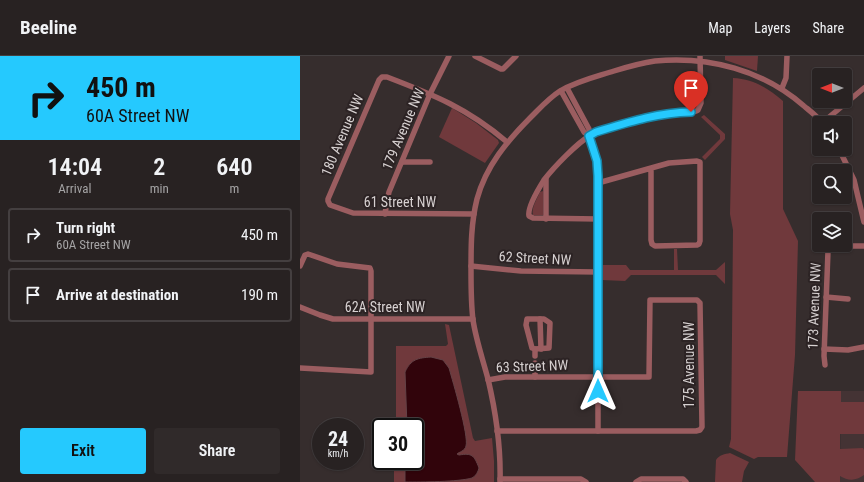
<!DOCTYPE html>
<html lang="en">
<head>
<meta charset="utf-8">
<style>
	:root { --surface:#282222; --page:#302a2a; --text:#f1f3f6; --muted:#a5a4a5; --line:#443f40; --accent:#25c9fe }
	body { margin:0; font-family:"Roboto Condensed",sans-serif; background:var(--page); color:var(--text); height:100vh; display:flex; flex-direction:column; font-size:15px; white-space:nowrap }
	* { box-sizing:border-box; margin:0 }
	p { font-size:13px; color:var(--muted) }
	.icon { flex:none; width:22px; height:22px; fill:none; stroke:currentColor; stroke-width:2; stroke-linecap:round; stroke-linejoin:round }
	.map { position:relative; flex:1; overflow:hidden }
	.side { display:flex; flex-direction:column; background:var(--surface); width:300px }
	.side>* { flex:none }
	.top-card { background:#25c9fe; color:#111; overflow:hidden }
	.needle { width:26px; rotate:270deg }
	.controls { position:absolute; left:512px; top:12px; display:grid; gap:8px }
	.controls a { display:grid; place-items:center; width:40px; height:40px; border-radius:4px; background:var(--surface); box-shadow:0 1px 3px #0004,0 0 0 1px var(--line); font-size:20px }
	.speed { position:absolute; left:12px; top:362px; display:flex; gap:8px; font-size:20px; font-weight:700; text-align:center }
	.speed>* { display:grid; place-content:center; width:52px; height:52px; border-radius:50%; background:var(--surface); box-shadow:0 1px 3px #0004,0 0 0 1px var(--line); line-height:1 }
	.speed small { font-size:10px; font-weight:400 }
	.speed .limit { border:2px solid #111; border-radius:6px; background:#fff; color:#111 }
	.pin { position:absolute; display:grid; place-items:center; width:34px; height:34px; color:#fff; margin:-41px -17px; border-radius:50% 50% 50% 0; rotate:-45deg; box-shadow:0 0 4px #0007 }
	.pin .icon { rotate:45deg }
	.me { position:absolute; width:44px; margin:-22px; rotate:0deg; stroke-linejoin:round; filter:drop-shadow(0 0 3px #0008) }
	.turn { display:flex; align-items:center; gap:14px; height:84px; padding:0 20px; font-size:18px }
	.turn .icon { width:52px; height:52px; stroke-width:2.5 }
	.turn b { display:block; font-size:28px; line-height:34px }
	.eta { display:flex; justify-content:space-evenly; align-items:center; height:68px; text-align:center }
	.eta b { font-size:24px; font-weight:600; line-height:28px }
	.primary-button { display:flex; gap:8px; margin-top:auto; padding:8px 20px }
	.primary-button a { flex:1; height:46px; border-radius:4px; background:var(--accent); color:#111; font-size:16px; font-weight:600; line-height:46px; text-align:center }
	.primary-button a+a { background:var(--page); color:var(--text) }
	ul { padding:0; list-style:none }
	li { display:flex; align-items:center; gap:12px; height:54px; margin:0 8px 6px; padding:0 12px; border:2px solid var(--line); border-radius:4px }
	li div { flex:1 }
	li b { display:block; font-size:15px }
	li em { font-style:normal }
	header { display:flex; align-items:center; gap:24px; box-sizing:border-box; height:56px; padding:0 20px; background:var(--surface); border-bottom:1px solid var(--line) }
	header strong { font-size:19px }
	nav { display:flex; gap:22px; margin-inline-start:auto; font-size:14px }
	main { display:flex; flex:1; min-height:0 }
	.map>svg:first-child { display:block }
</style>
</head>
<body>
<header>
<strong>Beeline</strong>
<nav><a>Map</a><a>Layers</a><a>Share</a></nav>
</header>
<main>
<section class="side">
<div class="top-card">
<div class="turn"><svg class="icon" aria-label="right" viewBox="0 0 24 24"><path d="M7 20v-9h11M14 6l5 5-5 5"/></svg><div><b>450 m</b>60A Street NW</div></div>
</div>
<div class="eta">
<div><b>14:04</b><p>Arrival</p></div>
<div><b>2</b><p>min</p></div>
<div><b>640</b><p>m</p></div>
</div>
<ul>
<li><svg class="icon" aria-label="right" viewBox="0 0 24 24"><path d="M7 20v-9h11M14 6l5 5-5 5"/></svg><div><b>Turn right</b><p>60A Street NW</p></div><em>450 m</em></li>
<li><svg class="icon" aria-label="arrive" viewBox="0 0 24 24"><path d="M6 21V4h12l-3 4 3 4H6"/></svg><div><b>Arrive at destination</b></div><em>190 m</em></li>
</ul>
<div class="primary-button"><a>Exit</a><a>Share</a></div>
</section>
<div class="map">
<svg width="564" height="426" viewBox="0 0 564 426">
	<rect width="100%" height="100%" fill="#362d2d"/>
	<polygon fill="#443334" points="541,335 564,335 564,426 540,426"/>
	<g fill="#70393c">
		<polygon points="425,0 458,0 457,15 425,4"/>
		<path d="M433 22C453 23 468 32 483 45V153L498 185 495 299 487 401H458L454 403 429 391 431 383 433 174 430 158Z"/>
		<polygon points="152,52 176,67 198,84 199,87 185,107 139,81"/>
		<polygon points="404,59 425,78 425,83 405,104 402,101 420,83 420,79 401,61"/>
		<path d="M243 135V159H233C231 152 237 143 240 136Z"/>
		<polygon points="374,193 377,193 378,214 416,214 425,206 425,228 416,219 331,219 325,225 302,224 302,209 326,209 330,214 374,214"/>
		<polygon points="145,268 149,269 173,382 175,385 192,382 194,405 194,426 94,426 94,405 115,405 115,371 96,371 96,290 146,290 148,288"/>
		<path d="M498 335H541V346H564V378H540V393L563 392 564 394V419C556 425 548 425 540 420V426H515L495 404Z"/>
		<path d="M430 397 449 406 444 415 442 426H415L416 404C419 399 425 398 430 397Z"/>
	</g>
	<path fill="#31040b" stroke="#634246" d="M131 301 143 304 149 312C153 326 169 380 166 390 165 395 159 396 157 398L159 399C172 397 174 399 179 412 178 416 176 420 172 422 158 426 122 426 105 426V405H115V371H107L105 316C111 303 118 302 131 301Z"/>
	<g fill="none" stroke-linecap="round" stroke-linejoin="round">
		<g stroke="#9b5d60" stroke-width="5.5">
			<polyline points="175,0 201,13 203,13 216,0"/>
			<path d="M267 32 289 73C289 86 296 100 298 114V375"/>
			<polyline points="482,32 486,22 487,0"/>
			<polyline points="261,35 284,76 289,80"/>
			<polyline points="539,93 554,124 564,166"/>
			<polyline points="102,106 130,106"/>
			<polyline points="298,127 369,107 397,105 400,106 400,185 399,188 397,189 355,190 352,188 351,184 351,112"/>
			<polyline points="85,158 87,145 89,136 130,38 149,0"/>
			<path d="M174 158 53 157 30 149 28 145V143L79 24 82 21H87C134 39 167 52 207 86"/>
			<polyline points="246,163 246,123"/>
			<path d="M298 163 233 162 229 160C227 151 239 132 244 124 254 111 277 87 291 79 301 74 312 71 323 68 336 64 348 60 362 58 371 57 391 59 398 54L401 47 400 0"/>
			<polyline points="0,210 5,199 8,198 37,208 70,212 71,215 71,316 0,312"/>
			<polyline points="171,210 221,215 298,216"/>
			<polyline points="526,241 548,243"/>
			<polyline points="0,251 20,259 33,263 173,263"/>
			<polygon points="227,263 244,263 250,267 249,292 235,293 232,292 226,269"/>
			<polyline points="240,263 241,293"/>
			<polyline points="524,293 548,294 564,291"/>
			<polyline points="235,300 235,293"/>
			<polyline points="525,309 524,300 528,195 531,191 535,190 564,190"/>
			<polyline points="235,321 235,307"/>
			<polyline points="188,324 205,321 349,321 350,244 397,244 400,247 402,371 400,374 396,375 197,375"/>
			<polyline points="200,423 281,423 286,426"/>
			<path d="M200 426C201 392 196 357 188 323 183 304 176 284 173 264 171 248 171 231 171 214 171 190 171 167 177 143 186 110 207 85 231 61 240 52 249 42 260 35 277 25 295 21 314 15 327 11 341 7 355 5 409 0 463 14 504 50 510 55 517 60 522 67L564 32"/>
			<polyline points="336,426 341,423 383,423 386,426"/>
		</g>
	</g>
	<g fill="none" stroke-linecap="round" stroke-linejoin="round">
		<g stroke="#1883a5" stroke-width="10">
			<path id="route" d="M298 335V120L297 105 289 80 296 76C329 66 356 57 391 56"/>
		</g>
		<use href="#route" stroke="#25c9fe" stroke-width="7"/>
	</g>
	<g text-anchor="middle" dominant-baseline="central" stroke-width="4" stroke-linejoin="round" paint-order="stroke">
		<g font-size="14" fill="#d7d1d1" stroke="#2c2324">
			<text transform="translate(103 73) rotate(-67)">179 Avenue NW</text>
			<text transform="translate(42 79) rotate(-67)">180 Avenue NW</text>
			<text x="100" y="146">61 Street NW</text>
			<text transform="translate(235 202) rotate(3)">62 Street NW</text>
			<text transform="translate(514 250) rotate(-88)">173 Avenue NW</text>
			<text x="85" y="251">62A Street NW</text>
			<text transform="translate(389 309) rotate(-90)">175 Avenue NW</text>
			<text transform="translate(232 310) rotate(-2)">63 Street NW</text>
		</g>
	</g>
</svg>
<div class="controls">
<a><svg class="needle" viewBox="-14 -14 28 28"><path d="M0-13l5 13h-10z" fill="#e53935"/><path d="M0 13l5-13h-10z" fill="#a5a4a5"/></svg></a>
<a><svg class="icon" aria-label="sound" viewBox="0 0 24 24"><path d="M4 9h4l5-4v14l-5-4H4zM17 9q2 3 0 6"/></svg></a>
<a><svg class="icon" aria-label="search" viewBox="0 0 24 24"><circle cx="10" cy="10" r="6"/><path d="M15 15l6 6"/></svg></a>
<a><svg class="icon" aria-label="layers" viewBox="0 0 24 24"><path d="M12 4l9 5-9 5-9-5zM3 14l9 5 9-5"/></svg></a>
</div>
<div class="speed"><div>24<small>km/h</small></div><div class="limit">30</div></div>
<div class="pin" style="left:391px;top:56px;background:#d93025"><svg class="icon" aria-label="arrive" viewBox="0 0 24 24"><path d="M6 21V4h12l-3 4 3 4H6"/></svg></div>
<svg class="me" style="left:298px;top:335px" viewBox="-20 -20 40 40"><path d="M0-17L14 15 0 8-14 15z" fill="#25c9fe" stroke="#fff" stroke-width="4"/></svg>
</div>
</main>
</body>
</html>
